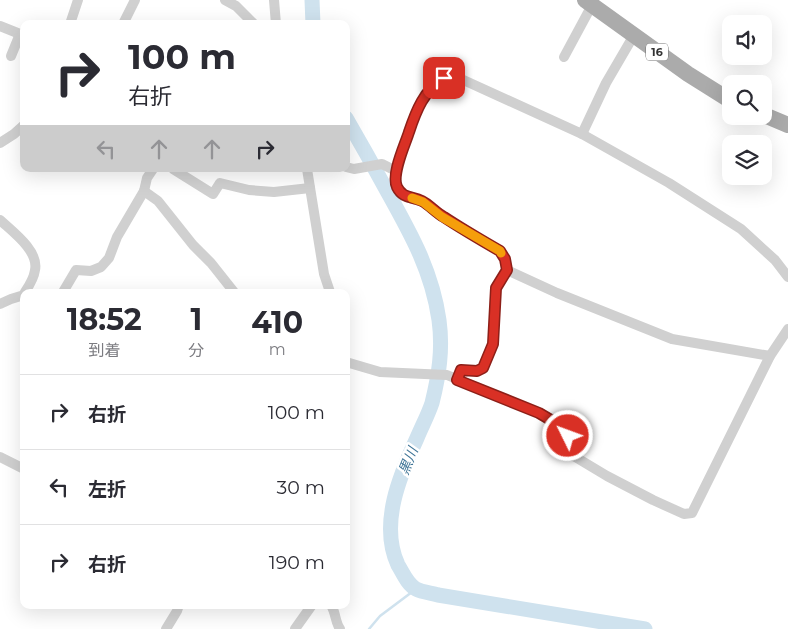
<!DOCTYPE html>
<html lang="ja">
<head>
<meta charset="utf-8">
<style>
	:root { --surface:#fff; --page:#f7f7f7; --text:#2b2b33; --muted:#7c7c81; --line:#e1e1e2 }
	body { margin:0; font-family:Montserrat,"Noto Sans JP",sans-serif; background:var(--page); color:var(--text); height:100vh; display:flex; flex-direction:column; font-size:19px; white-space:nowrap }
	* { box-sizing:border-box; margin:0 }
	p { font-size:16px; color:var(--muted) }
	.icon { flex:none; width:28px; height:28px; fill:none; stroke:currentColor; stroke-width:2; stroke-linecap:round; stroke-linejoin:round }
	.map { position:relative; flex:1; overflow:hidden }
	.drawer { position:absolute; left:20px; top:289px; width:330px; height:320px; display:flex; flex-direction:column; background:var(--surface); border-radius:10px; box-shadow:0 5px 20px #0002 }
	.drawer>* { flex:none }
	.banner { position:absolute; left:20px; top:20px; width:330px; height:152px; border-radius:10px; box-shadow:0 5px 20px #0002; background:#fff; color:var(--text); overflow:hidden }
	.tools { position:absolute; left:722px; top:15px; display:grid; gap:10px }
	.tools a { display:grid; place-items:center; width:50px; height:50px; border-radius:10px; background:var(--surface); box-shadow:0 5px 20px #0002; font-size:25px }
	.pin { position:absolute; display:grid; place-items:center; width:42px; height:42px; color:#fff; margin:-21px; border-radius:10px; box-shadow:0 2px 8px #0006 }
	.me { position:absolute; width:55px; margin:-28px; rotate:312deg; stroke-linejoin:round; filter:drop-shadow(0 0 4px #0008) }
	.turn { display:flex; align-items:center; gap:18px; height:105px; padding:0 25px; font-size:22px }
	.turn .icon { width:65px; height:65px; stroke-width:2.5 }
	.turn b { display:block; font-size:35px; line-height:42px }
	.lanes { display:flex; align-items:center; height:48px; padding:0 25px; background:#0003; justify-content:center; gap:25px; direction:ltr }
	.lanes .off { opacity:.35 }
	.eta { display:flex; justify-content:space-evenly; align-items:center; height:85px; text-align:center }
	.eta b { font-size:30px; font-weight:700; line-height:35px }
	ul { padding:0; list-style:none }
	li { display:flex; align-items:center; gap:15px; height:75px; padding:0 25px; border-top:1px solid var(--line) }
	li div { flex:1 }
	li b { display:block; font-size:19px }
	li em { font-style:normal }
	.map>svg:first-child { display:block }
</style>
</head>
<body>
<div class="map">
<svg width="788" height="629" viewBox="0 0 788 629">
	<rect width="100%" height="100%" fill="#fff"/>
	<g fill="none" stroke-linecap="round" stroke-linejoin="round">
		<polyline stroke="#cfe2ee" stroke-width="2.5" points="369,629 380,616 416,589"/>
		<g stroke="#cfe2ee" stroke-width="15">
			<polyline points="312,0 313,24"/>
			<path d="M346 118C360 142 374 167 387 191 411 234 432 271 439 320 443 349 439 375 432 403 428 415 422 426 417 438 400 475 379 524 398 565 403 573 407 584 416 589 422 592 431 593 438 595L645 629"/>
		</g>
		<g stroke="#d0d0d0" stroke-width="10">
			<polyline points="225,0 236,6 254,24"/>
			<polyline points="274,0 276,24"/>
			<polyline points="70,24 78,0"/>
			<polyline points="123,24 135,0"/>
			<polyline points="0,26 20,34"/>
			<polyline points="11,56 20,34 24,35"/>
			<polyline points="564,57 592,5"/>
			<polyline points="582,134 606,83 634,35"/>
			<polyline points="0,143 14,134 24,125"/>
			<polyline points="346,167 354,169 382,164 396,171 396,186 403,196 423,202 442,217 500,251 505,259 507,270 557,293 672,339 770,356"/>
			<polyline points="173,169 213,194 220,183 249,190 274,192 310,188"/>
			<polyline points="307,169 324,274 330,292"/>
			<path d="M396 171C404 147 418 89 443 79 448 77 454 77 459 78L582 134 669 183 741 229 775 260 788 277"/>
			<polyline points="144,191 158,201 193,245 211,263 234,292"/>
			<path d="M0 220C13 232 39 251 35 270 34 278 29 286 25 292"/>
			<polyline points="63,292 76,270 91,271 101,267 109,258 117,237 144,191 147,178 153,169"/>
			<polyline points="0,304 11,299 24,295"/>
			<polyline points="346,362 380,372 447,375 539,413 568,431 568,436 564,445 565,449 572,455 607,476 653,500 684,514 692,513 770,356 788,329"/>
			<polyline points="457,380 461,371 477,371 483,368 493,344 495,297 496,288 507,270"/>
			<polyline points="0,457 24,469"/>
			<path d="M331 605C336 613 335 622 340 629"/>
			<polyline points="166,629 177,611 179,605"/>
			<polyline points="295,629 312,605"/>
		</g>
		<g stroke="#ababab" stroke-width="16">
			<polyline points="585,0 688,74 731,101"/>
			<polyline points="764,115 788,125"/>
		</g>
	</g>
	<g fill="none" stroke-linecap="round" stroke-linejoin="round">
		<g stroke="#8d1f18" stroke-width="12">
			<path id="route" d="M444 78C424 90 416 111 409 132 405 145 391 174 397 187 403 199 412 196 422 201 430 205 436 213 444 217 462 229 481 240 500 251L505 259 507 270 496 288 493 344 483 368 477 371 461 370 457 380 539 413 566 429 568 431V436"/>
		</g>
		<use href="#route" stroke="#d93025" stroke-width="9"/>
		<polyline stroke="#f59e0b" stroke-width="9" points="412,198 423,202 442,217 500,251 501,253"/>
	</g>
	<g text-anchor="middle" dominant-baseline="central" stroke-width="5" stroke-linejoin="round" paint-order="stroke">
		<rect fill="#fff" stroke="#707070" stroke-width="1" x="646" y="43.5" width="22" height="17" rx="4"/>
		<g font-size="11" font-weight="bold" fill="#333">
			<text x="657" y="52">16</text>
		</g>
		<g font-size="14" font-style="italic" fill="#3f7597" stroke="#fff">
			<text transform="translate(408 461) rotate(-68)">黒川</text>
		</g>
	</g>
</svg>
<div class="tools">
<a><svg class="icon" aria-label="sound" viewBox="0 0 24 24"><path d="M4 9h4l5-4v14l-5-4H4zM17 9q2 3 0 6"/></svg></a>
<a><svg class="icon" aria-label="search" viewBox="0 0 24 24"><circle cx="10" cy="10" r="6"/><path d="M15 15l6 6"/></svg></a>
<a><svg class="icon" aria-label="layers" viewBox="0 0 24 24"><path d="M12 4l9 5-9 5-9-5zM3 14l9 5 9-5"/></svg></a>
</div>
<div class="pin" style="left:444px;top:78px;background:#d93025"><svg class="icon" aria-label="arrive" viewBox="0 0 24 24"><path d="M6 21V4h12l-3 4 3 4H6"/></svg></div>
<svg class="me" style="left:568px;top:436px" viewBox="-20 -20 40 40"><circle r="17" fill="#d93025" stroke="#fff" stroke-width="3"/><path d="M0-11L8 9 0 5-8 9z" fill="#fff"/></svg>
<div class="banner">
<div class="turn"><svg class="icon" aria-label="right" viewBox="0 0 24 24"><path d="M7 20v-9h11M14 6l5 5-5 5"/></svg><div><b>100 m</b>右折</div></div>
<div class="lanes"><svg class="icon off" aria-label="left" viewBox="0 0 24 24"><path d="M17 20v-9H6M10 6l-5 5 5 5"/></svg><svg class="icon off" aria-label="ahead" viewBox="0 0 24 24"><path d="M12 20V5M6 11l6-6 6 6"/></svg><svg class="icon off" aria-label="ahead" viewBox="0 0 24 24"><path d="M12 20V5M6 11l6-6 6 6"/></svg><svg class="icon" aria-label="right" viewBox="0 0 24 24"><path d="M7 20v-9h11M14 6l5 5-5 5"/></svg></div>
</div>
<section class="drawer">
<div class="eta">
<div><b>18:52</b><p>到着</p></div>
<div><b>1</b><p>分</p></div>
<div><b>410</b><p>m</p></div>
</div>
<ul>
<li><svg class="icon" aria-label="right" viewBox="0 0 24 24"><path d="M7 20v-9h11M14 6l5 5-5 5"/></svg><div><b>右折</b></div><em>100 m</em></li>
<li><svg class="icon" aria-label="left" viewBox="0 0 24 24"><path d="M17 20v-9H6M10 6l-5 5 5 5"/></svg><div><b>左折</b></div><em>30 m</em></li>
<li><svg class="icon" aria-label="right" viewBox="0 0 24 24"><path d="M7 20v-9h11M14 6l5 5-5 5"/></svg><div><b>右折</b></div><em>190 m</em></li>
</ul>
</section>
</div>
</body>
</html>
